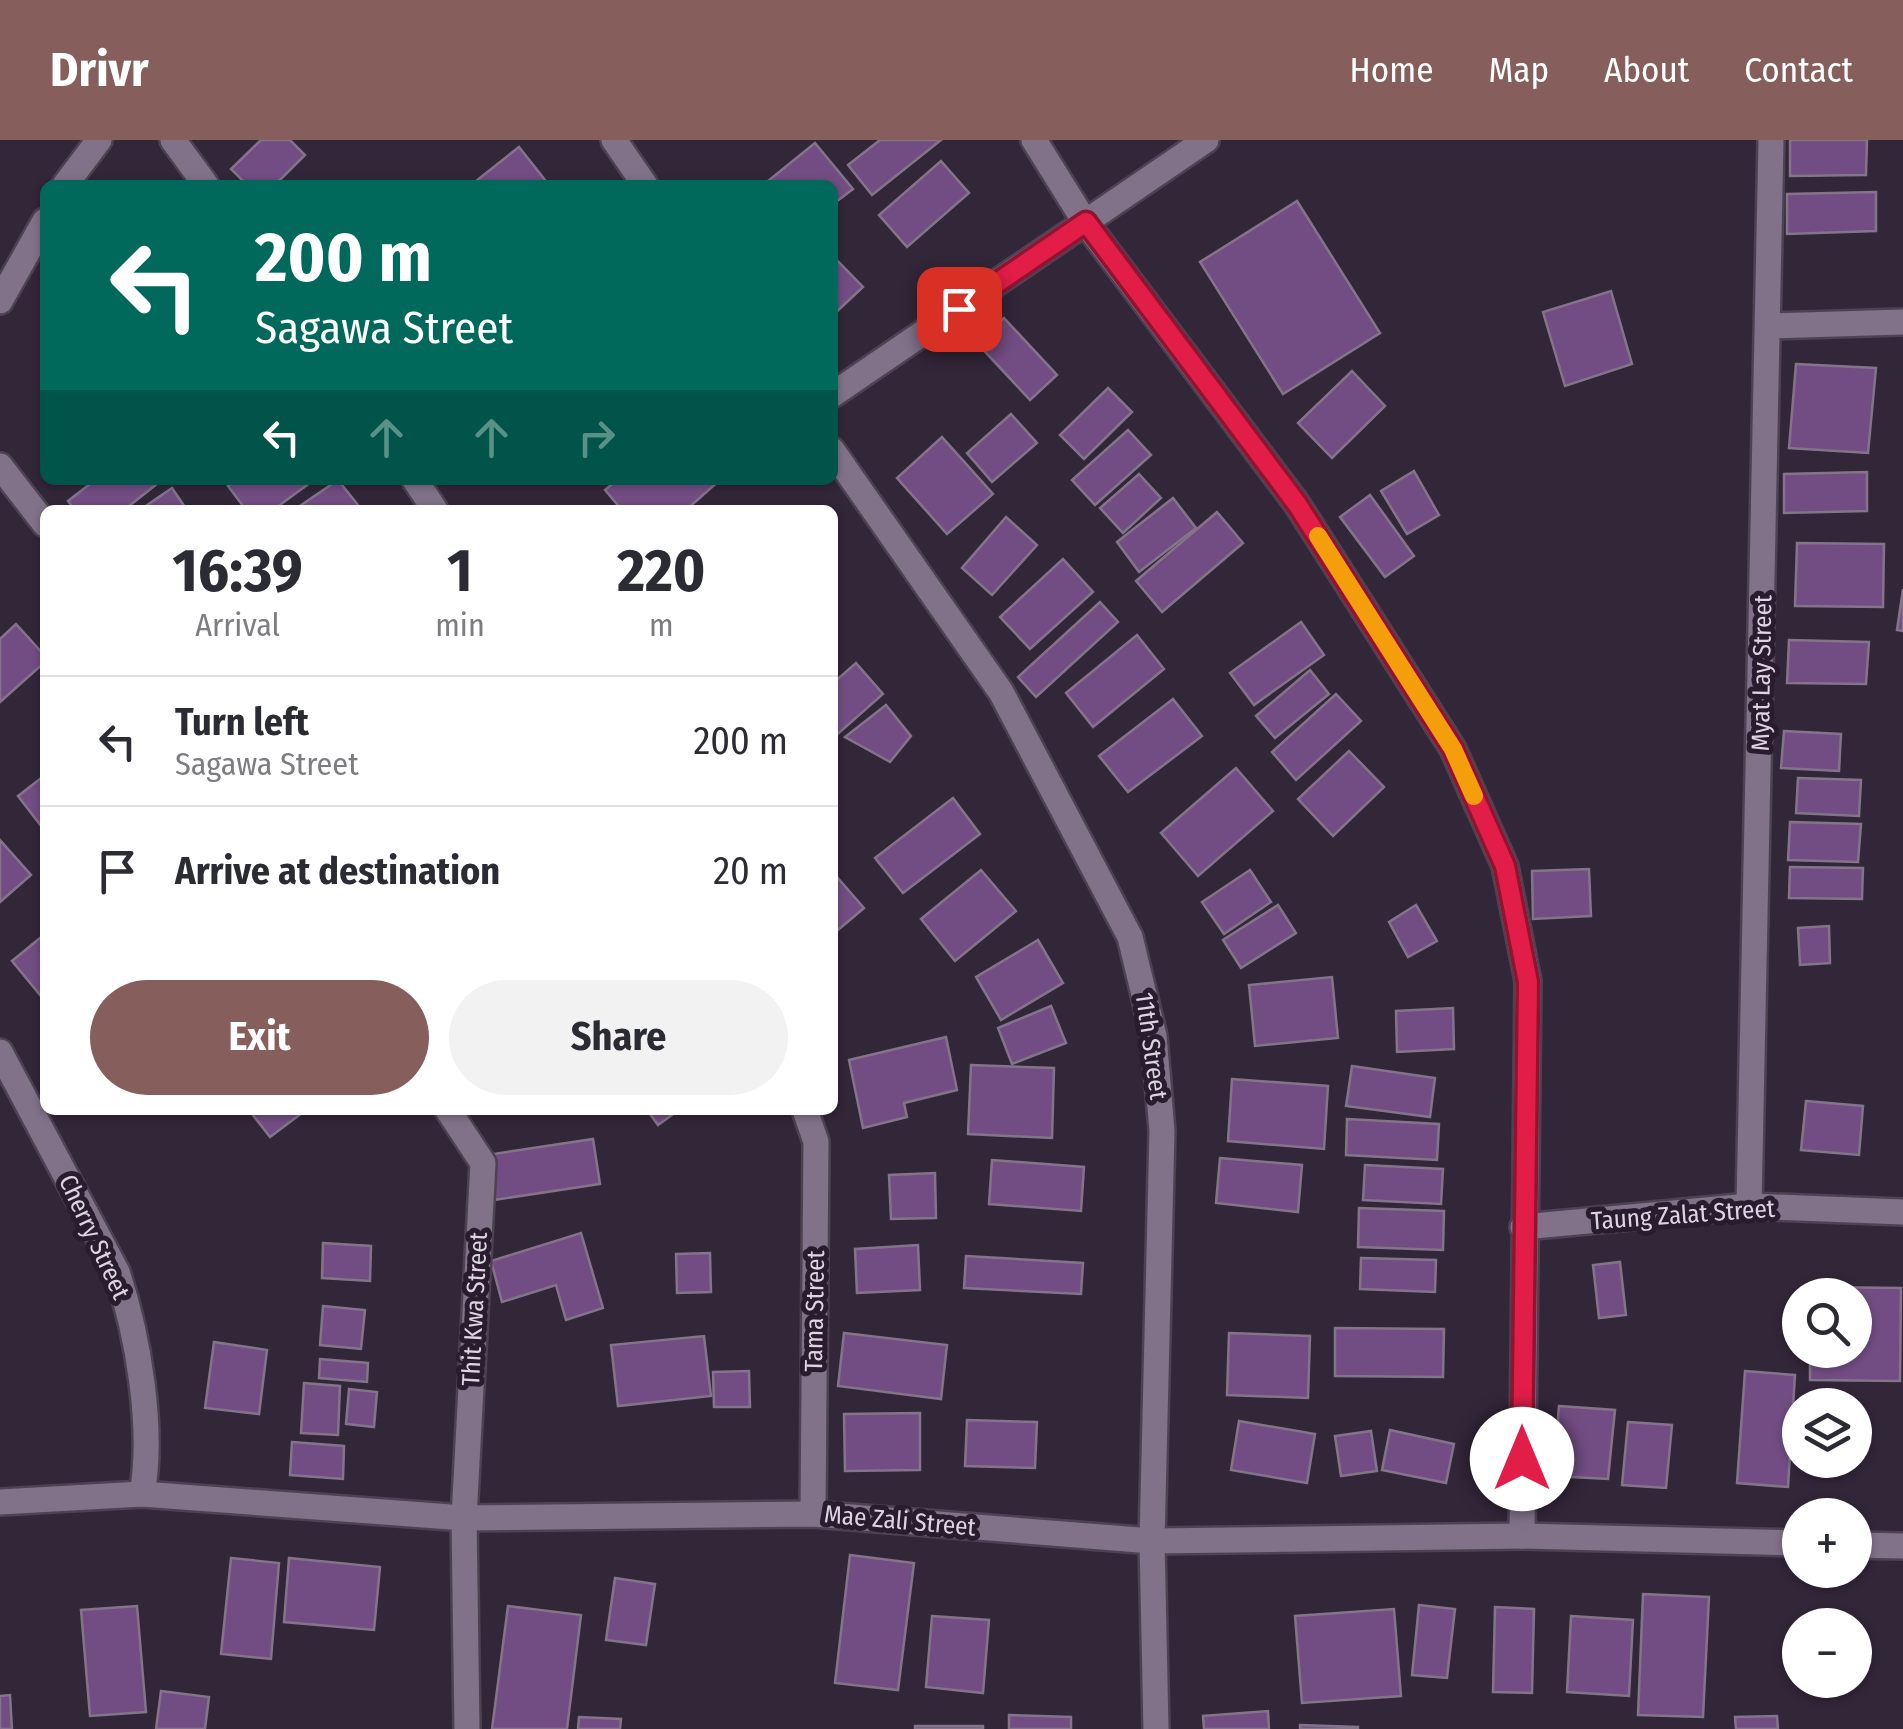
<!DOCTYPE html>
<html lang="en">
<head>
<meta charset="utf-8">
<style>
	:root { --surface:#fff; --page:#f2f2f3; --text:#2b2b33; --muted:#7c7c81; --line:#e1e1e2; --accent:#865e5c }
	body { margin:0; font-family:"Fira Sans Condensed",sans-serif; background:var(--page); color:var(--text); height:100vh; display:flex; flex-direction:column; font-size:38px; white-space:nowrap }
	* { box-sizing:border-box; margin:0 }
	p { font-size:32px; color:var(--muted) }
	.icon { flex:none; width:55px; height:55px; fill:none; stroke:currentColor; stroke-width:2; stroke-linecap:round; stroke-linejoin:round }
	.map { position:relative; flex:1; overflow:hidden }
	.drawer { position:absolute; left:40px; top:365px; width:798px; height:610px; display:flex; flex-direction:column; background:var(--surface); border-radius:15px; box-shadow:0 2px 8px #0004 }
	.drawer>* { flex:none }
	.top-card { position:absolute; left:40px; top:40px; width:798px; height:305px; border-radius:15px; box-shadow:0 2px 8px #0004; background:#00695c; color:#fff; overflow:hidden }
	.buttons { position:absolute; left:1782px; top:1138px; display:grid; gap:20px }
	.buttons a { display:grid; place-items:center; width:90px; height:90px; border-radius:50%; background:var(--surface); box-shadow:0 2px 8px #0004; font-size:50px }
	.pin { position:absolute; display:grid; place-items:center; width:85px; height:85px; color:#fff; margin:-42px; border-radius:20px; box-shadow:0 5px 15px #0006 }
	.me { position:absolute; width:110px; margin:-55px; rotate:0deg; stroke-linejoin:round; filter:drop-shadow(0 0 8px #0008) }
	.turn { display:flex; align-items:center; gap:35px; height:210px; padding:0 50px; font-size:45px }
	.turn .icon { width:130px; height:130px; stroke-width:2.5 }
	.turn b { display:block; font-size:70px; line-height:85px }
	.lanes { display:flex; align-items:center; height:95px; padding:0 50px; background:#0003; justify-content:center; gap:50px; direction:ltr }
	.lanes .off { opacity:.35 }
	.eta { display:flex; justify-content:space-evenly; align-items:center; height:170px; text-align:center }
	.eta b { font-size:60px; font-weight:700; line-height:70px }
	.button { display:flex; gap:20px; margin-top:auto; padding:20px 50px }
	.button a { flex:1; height:115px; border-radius:60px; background:var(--accent); color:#fff; font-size:40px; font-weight:700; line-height:115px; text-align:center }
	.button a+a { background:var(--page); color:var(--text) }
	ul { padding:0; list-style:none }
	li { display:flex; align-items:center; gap:30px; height:130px; padding:0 50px; border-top:2px solid var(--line) }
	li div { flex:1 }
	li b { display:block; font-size:38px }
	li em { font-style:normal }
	header { display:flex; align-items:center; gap:60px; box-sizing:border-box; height:140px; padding:0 50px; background:var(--accent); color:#fff }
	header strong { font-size:48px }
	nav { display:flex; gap:55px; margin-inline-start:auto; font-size:35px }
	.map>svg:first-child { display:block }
</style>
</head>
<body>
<header>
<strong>Drivr</strong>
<nav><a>Home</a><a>Map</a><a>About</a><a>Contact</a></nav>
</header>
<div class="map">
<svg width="1903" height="1589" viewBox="0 0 1903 1589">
	<rect width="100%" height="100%" fill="#322639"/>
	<g fill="#724d83" stroke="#83748a" stroke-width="2.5">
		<polygon points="261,0 290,0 305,15 275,45 247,45 231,29"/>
		<polygon points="880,0 941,0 872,55 848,25"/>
		<polygon points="1790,0 1867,0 1866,35 1790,36"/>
		<polygon points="815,3 853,49 832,65 832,45 763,45"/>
		<polygon points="519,7 549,45 471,45"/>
		<polygon points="941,21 969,53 907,107 879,75"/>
		<polygon points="1876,52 1876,91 1787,94 1787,54"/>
		<polygon points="1297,61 1380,193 1283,254 1200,122"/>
		<polygon points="832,115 863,147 832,176"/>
		<polygon points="1611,151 1632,224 1565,246 1543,172"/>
		<polygon points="1004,178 1057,235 1030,260 976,202"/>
		<polygon points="1796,224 1876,228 1868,313 1789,308"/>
		<polygon points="1352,231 1385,266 1332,318 1298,283"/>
		<polygon points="1108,248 1132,272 1084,319 1060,295"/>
		<polygon points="1011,274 1037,303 992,342 967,313"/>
		<polygon points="1128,290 1151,315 1095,365 1072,340"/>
		<polygon points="942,297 993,354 947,394 897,338"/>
		<polygon points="1414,331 1439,375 1407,394 1381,351"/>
		<polygon points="1867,332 1867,371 1784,373 1784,334"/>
		<polygon points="1139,334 1161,358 1123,393 1100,368"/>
		<polygon points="95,340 162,340 124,370 75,370 68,361"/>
		<polygon points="235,340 314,340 273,370 246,370 228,346"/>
		<polygon points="338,340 362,370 294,370"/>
		<polygon points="617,340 720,340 686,370 622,370 605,350"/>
		<polygon points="172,348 187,370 140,370"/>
		<polygon points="1370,355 1414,416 1385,437 1340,377"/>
		<polygon points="1173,358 1196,388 1139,432 1117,402"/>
		<polygon points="1217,372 1243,403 1162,472 1136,441"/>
		<polygon points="1006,377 1037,405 992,455 962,428"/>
		<polygon points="1797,403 1884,404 1883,467 1795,466"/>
		<polygon points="1063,419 1093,452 1030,509 1000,477"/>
		<polygon points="1903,449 1903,491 1897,490"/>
		<polygon points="1100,462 1118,482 1036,557 1018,537"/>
		<polygon points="1301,482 1324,515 1254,565 1230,533"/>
		<polygon points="16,484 45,516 45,522 0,562 0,499"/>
		<polygon points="1137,495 1164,529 1093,587 1066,553"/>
		<polygon points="1789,500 1869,502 1866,544 1787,543"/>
		<polygon points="856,523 883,554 832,599 832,544"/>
		<polygon points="1310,530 1329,554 1275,598 1256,576"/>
		<polygon points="1336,554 1361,581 1296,640 1272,612"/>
		<polygon points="1173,559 1202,596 1128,652 1099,616"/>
		<polygon points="886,565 911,596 890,622 845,597"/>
		<polygon points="1784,591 1841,594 1839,631 1781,628"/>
		<polygon points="1349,611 1384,647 1333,696 1298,659"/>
		<polygon points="1236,628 1273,671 1198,736 1161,693"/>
		<polygon points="45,635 45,691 18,656"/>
		<polygon points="1798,638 1861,640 1859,676 1796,673"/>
		<polygon points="953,658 980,694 903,753 875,718"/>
		<polygon points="1790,682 1861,684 1858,722 1788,720"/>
		<polygon points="0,700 31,735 0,762"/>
		<polygon points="1790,727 1863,728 1862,759 1789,758"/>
		<polygon points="1589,729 1591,776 1533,779 1532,731"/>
		<polygon points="981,730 1016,771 955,821 921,779"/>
		<polygon points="1250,730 1271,762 1224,794 1202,762"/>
		<polygon points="837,737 864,768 832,795 832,740"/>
		<polygon points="1278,765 1296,793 1241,828 1223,800"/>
		<polygon points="1416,765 1437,801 1408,817 1389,782"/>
		<polygon points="1829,786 1830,823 1800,825 1798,788"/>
		<polygon points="45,794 45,861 12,821"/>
		<polygon points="1038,800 1063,843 1001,880 976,837"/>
		<polygon points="1332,837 1338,898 1255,906 1249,845"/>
		<polygon points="1051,866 1066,903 1012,924 998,888"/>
		<polygon points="1453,868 1454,909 1397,912 1396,871"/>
		<polygon points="946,897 957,950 904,963 907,977 863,988 849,920"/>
		<polygon points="971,925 1054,928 1052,998 968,994"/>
		<polygon points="1352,926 1435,938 1430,977 1346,966"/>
		<polygon points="1232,939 1328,946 1324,1009 1228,1001"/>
		<polygon points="1806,961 1863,966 1859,1015 1801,1010"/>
		<polygon points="249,970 306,970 270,997"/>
		<polygon points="647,970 679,970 658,985"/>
		<polygon points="1347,979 1439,984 1437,1020 1346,1015"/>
		<polygon points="593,999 600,1044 494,1060 487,1015"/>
		<polygon points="1220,1018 1302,1025 1298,1072 1216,1063"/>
		<polygon points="992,1020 1084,1027 1081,1071 989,1064"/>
		<polygon points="1365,1025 1443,1029 1441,1064 1363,1060"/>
		<polygon points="935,1033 936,1078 891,1079 889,1035"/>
		<polygon points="1359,1068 1444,1071 1443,1110 1358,1107"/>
		<polygon points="581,1093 603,1168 566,1180 556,1145 502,1162 491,1121"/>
		<polygon points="323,1103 371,1106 370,1141 322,1138"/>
		<polygon points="918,1105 920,1150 857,1153 855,1109"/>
		<polygon points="710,1113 711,1152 677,1153 676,1114"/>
		<polygon points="966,1116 1083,1123 1081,1154 964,1148"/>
		<polygon points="1361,1118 1436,1120 1435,1152 1360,1149"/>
		<polygon points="1620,1122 1626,1175 1599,1178 1593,1125"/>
		<polygon points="1811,1147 1901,1148 1900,1241 1810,1240 1810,1210 1855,1210 1855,1155 1811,1155"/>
		<polygon points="323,1166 365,1170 361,1209 320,1205"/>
		<polygon points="1335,1188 1444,1189 1443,1237 1335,1236"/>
		<polygon points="844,1193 947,1205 941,1259 838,1246"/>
		<polygon points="1229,1193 1310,1196 1308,1258 1227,1255"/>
		<polygon points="704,1196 711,1256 618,1266 611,1205"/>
		<polygon points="214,1202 267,1210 259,1274 205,1268"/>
		<polygon points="320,1219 368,1223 367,1242 319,1238"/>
		<polygon points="749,1231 750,1267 714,1267 713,1232"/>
		<polygon points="1745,1231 1795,1235 1788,1347 1737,1343"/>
		<polygon points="304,1243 340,1246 338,1295 301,1293"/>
		<polygon points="349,1249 377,1252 374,1287 346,1284"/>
		<polygon points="1559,1266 1615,1270 1608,1339 1553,1336"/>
		<polygon points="920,1273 920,1330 845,1331 844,1274"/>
		<polygon points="967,1280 1037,1282 1035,1328 965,1326"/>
		<polygon points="1239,1281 1315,1294 1307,1343 1231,1330"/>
		<polygon points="1628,1282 1672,1285 1666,1348 1622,1345"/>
		<polygon points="1390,1290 1454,1304 1446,1343 1382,1330"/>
		<polygon points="1371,1291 1377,1331 1341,1336 1335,1296"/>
		<polygon points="292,1302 344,1306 343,1339 290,1335"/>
		<polygon points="850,1415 914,1423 898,1550 835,1543"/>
		<polygon points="231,1418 279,1423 271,1519 221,1514"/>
		<polygon points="289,1418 380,1427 374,1490 284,1482"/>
		<polygon points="615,1438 655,1444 646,1505 606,1500"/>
		<polygon points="1643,1454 1709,1457 1703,1577 1638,1575"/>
		<polygon points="1419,1465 1455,1469 1447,1538 1412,1535"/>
		<polygon points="137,1466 146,1572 90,1576 81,1470"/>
		<polygon points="508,1466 581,1475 567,1589 492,1589"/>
		<polygon points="1495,1467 1534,1469 1532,1553 1493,1552"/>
		<polygon points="1394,1469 1401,1556 1302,1563 1295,1476"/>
		<polygon points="932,1476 989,1480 983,1553 926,1547"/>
		<polygon points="1571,1476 1633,1480 1629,1556 1567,1552"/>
		<polygon points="161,1551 209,1557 205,1589 156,1589"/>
		<polygon points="10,1555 12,1589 0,1589 0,1556"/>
		<polygon points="1268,1571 1269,1589 1204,1589 1203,1576"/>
		<polygon points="1009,1575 1071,1577 1071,1589 1009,1589"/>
		<polygon points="1777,1576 1778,1589 1736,1589 1735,1577"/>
		<polygon points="579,1577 621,1579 620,1589 578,1589"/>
		<polygon points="1300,1585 1358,1587 1358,1589 1300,1589"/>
		<rect x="915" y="1586" width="68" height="3"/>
	</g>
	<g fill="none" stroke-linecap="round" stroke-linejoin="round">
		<g stroke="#4d4252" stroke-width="30">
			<g id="minor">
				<polyline points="173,0 206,45"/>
				<polyline points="614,0 645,45"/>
				<polyline points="1034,0 1085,82 1297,364 1453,609 1505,726 1528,841 1522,1396"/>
				<polyline points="65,45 99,0"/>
				<polyline points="0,161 45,81"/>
				<polyline points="1770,186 1903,182"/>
				<polyline points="832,255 1206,0"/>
				<polyline points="832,310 1001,552 1130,797 1154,896 1162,991 1152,1401 1156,1589"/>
				<polyline points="0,326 45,384"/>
				<polyline points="415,340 435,370"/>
				<path d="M0 912 117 1132C138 1195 154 1289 142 1354"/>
				<polyline points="448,970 483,1023 464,1378 467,1589"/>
				<polyline points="805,970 816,1002 813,1374"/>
				<polyline points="1749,1066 1771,0"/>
				<polyline points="1523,1087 1749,1066 1903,1072"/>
				<polyline points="0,1362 142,1354 464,1378 813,1374 1152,1401 1522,1396 1800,1403"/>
				<polyline points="1855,1405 1903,1406"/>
			</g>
		</g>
		<use href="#minor" stroke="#817289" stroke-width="25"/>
	</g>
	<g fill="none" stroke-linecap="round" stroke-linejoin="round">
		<g stroke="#92132f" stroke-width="25">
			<polyline id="route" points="959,169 1086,82 1297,364 1453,609 1505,726 1528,842 1522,1319"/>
		</g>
		<use href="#route" stroke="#e11d48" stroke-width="18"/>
		<polyline stroke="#f59e0b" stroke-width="18" points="1318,396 1453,609 1474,656"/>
	</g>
	<g text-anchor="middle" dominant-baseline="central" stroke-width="10" stroke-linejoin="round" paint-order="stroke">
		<g font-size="25" fill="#ddd5e2" stroke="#281c2e">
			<text transform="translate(1762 533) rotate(-89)">Myat Lay Street</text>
			<text transform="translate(1151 906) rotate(82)">11th Street</text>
			<text transform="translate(1683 1075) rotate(-4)">Taung Zalat Street</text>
			<text transform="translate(94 1097) rotate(65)">Cherry Street</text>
			<text transform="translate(475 1169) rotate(-87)">Thit Kwa Street</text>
			<text transform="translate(815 1171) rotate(-89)">Tama Street</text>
			<text transform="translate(900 1381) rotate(5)">Mae Zali Street</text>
		</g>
	</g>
</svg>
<div class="buttons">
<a><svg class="icon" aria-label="search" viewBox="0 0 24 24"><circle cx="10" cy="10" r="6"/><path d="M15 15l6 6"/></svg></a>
<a><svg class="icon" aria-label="layers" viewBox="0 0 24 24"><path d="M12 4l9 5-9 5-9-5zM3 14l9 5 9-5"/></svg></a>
<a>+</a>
<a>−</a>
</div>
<div class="pin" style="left:959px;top:169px;background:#d93025"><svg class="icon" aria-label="arrive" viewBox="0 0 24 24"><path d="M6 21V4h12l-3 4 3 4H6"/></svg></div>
<svg class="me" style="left:1522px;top:1319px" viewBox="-20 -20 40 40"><circle r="19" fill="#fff"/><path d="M0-13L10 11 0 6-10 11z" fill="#e11d48"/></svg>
<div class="top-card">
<div class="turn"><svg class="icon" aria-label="left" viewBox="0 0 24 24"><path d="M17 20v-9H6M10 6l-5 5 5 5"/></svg><div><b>200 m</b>Sagawa Street</div></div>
<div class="lanes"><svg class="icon" aria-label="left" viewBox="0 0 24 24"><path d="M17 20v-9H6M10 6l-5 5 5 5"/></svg><svg class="icon off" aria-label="ahead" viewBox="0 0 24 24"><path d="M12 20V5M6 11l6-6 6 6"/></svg><svg class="icon off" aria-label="ahead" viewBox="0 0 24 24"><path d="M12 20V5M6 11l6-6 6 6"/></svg><svg class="icon off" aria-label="right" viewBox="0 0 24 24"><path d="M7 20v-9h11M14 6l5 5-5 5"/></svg></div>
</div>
<section class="drawer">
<div class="eta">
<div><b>16:39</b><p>Arrival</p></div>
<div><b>1</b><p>min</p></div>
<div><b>220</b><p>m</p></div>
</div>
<ul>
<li><svg class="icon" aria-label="left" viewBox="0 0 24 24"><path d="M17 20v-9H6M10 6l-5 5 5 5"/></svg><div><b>Turn left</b><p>Sagawa Street</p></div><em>200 m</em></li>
<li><svg class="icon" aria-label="arrive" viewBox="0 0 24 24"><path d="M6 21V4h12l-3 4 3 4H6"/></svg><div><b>Arrive at destination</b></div><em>20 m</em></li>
</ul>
<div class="button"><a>Exit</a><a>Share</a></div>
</section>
</div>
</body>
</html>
